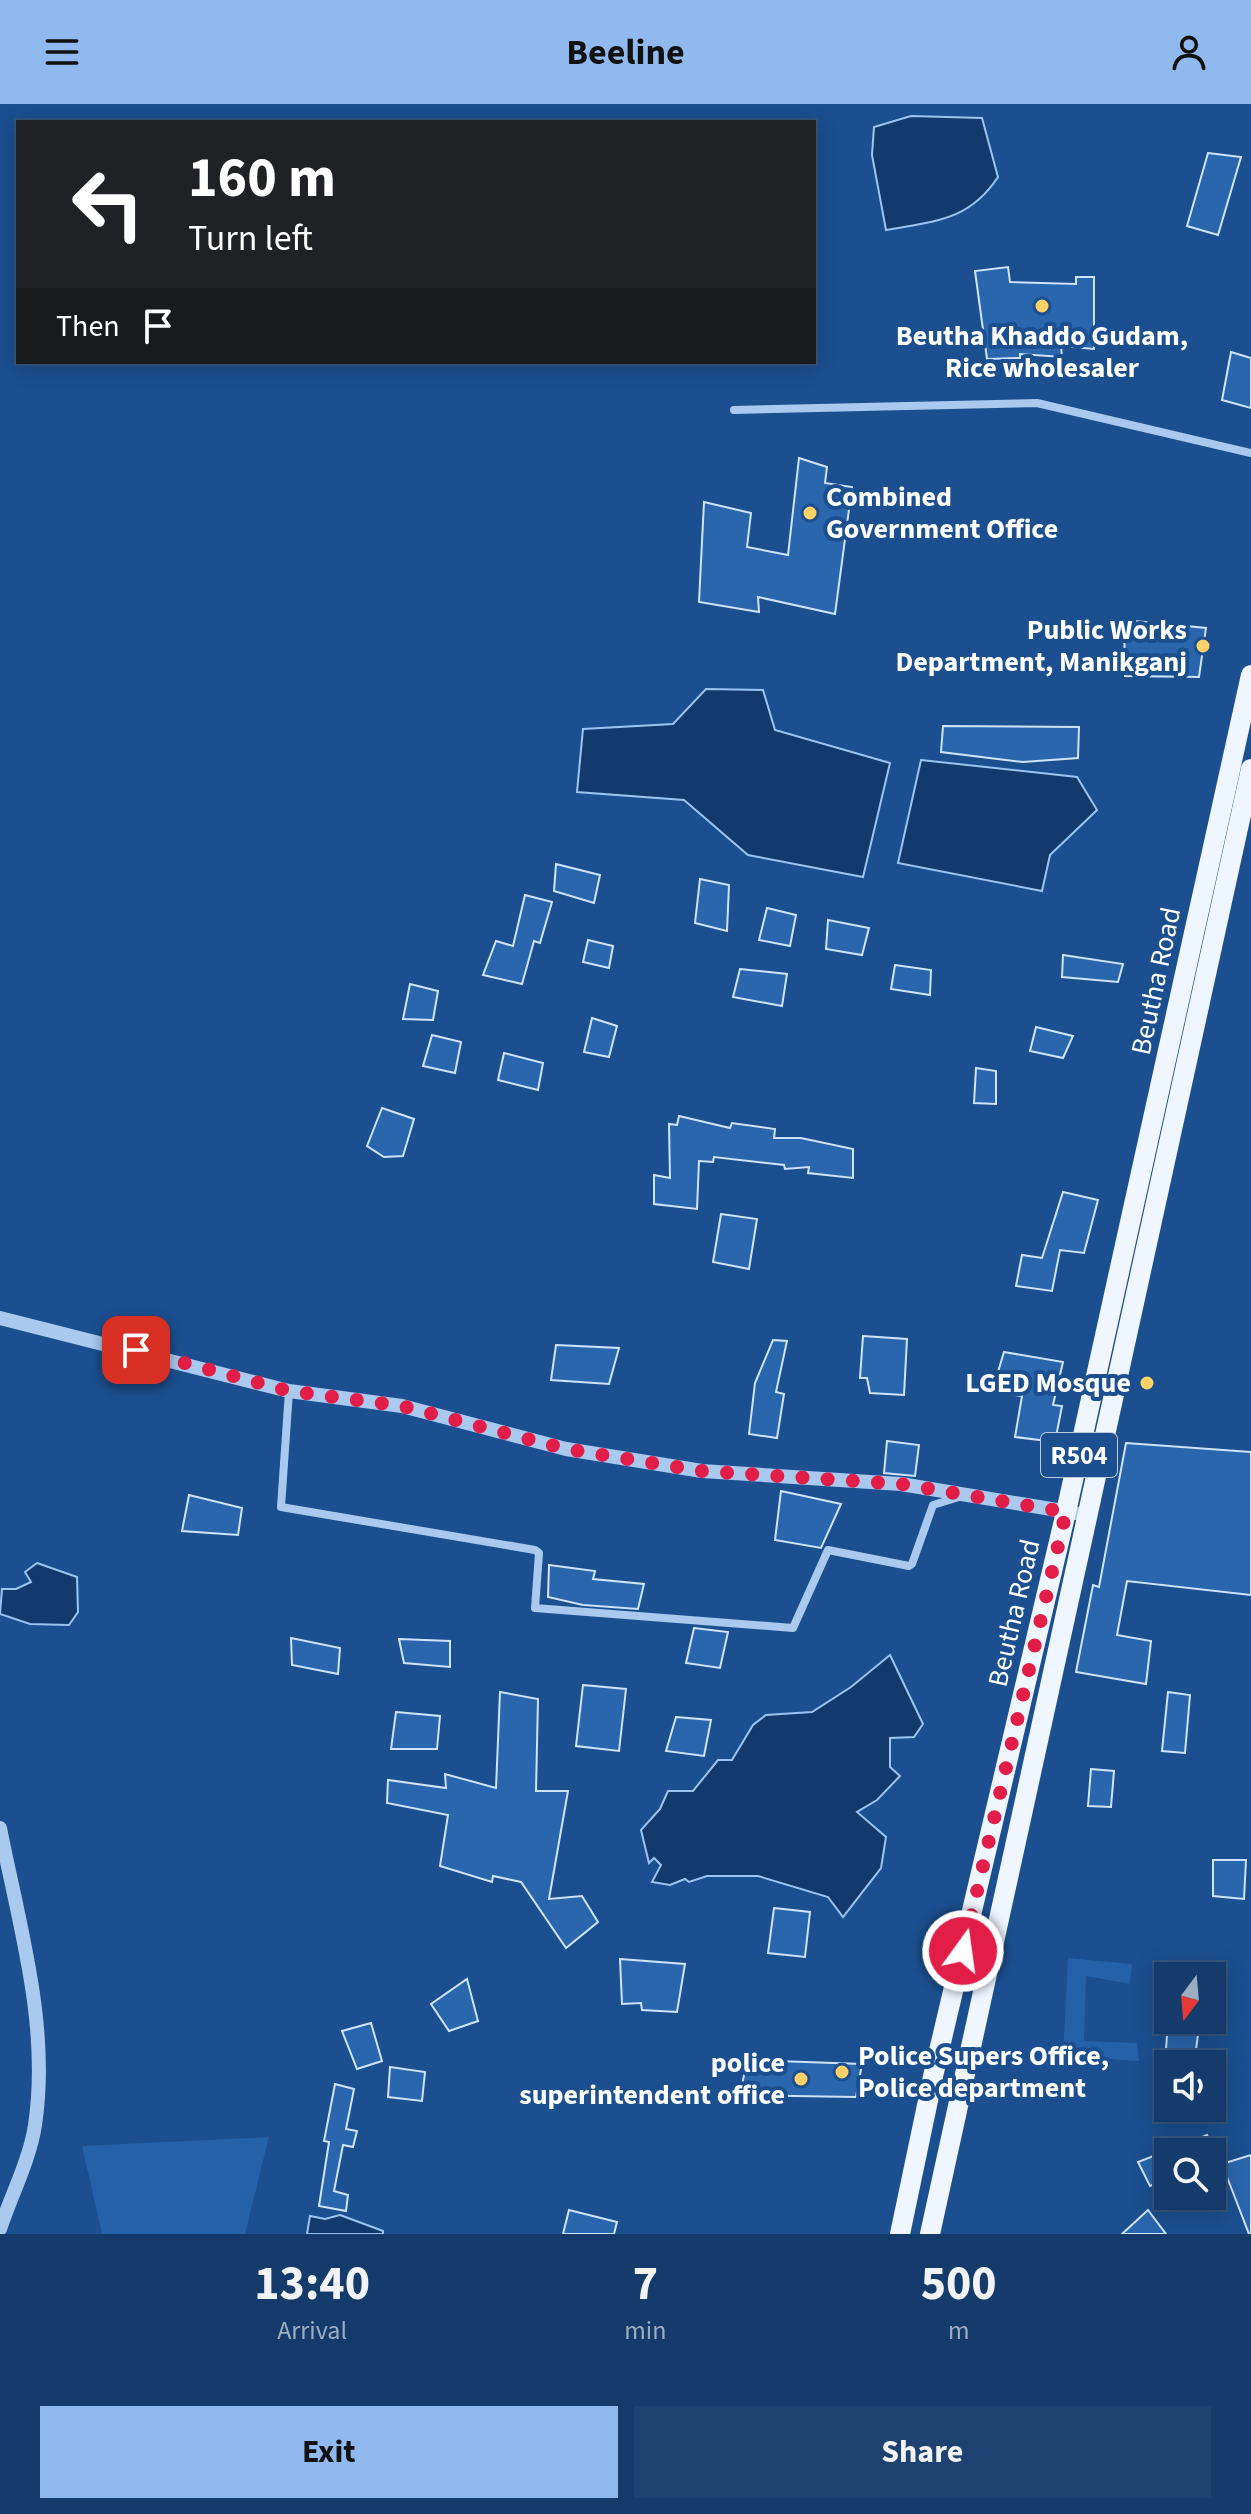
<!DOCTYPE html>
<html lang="en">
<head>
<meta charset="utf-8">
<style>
	:root { --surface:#143b6b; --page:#1d4271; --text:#f1f3f6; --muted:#9dadc1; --line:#33557e; --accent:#90b9f0 }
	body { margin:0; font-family:"Source Sans 3",sans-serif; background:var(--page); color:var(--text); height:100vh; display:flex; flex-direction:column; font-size:30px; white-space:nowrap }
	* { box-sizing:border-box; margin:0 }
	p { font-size:26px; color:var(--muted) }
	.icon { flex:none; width:44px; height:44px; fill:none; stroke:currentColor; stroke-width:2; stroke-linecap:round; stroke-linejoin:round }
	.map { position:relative; height:2130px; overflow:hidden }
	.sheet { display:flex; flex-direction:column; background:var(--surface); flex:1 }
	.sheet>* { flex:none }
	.guide { position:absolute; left:16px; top:16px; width:800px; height:244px; border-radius:0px; box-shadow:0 4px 20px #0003,0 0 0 2px var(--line); background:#202124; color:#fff; overflow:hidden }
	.needle { width:52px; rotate:196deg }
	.tools { position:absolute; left:1154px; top:1858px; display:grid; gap:16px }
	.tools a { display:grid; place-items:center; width:72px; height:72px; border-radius:0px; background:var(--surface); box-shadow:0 4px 20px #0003,0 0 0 2px var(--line); font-size:40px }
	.pin { position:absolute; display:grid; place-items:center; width:68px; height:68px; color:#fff; margin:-34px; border-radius:16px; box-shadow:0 4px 12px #0006 }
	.me { position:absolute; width:88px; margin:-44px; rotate:14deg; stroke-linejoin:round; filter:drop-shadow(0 0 6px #0008) }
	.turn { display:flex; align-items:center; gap:28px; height:168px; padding:0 40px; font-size:36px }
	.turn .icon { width:104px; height:104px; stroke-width:2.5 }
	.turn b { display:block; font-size:56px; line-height:68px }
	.then { display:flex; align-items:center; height:76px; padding:0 40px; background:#0003; gap:16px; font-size:30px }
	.eta { display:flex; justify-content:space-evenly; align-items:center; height:136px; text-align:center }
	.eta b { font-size:48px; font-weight:700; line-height:56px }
	.button { display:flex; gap:16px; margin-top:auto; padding:16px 40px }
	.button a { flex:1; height:92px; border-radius:0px; background:var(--accent); color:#111; font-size:32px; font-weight:700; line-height:92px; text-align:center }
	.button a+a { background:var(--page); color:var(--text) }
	header { display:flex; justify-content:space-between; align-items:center; height:104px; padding:0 40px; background:var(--accent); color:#111; font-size:36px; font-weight:700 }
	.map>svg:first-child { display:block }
</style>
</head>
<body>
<header><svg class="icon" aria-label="menu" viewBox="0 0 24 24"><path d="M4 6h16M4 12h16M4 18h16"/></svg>Beeline<svg class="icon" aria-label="person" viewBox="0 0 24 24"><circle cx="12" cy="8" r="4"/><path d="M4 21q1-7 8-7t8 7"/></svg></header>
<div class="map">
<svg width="1251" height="2130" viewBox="0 0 1251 2130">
	<rect width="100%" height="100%" fill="#1b4f8f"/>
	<g fill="#2461a8">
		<polygon points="1068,1854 1132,1860 1130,1880 1086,1872 1084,1937 1137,1939 1139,1957 1063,1952"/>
		<polygon points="269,2033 245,2130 102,2130 82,2042"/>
	</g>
	<g fill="#123a6d" stroke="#9cc4f0" stroke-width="2">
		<path d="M911 12 982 14 998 73C969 117 935 117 886 126L872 51 874 23Z"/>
		<polygon points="706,585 763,586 775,626 890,659 863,773 748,751 684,696 577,688 583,625 673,620"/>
		<polygon points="921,656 1077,673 1097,706 1050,751 1042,787 898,759"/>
		<polygon points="37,1459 77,1473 78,1508 69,1521 30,1520 0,1510 2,1485 16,1485 31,1478 25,1468"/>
		<polygon points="890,1551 923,1620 914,1633 890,1634 890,1663 900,1672 877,1696 857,1708 886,1733 881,1764 843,1813 828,1793 758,1772 707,1772 689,1778 685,1775 670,1781 652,1778 661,1761 654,1754 649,1759 641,1726 660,1705 668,1687 693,1687 718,1656 732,1656 753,1621 766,1611 812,1608 851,1583"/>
		<polygon points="340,2111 383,2127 383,2130 307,2130 310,2112 325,2115"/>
	</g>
	<g fill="#2a66ad" stroke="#cfe3fa" stroke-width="2">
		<polygon points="1208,49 1241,53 1218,131 1187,122"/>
		<polygon points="1008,163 1010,178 1076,180 1076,173 1094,173 1094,245 1061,242 1062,253 1020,250 1020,254 987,255 975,167"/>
		<polygon points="1231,248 1251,254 1251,304 1222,296"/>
		<polygon points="799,354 827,363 825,379 852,383 835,510 758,493 759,508 699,498 704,398 751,409 747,443 788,451"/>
		<polygon points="1124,516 1206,524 1199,573 1125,572"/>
		<polygon points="943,622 1079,623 1078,654 1023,658 941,648"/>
		<polygon points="556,760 600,771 594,799 554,787"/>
		<polygon points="700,775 729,781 727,827 695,819"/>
		<polygon points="525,791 552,798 540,839 534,837 522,880 483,871 496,837 513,842"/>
		<polygon points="767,804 796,811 790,842 759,836"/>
		<polygon points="828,816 869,824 862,851 826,845"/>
		<polygon points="588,836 613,842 609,864 583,858"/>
		<polygon points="1063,851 1123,860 1118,878 1062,873"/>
		<polygon points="895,861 931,866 930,891 891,885"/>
		<polygon points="740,865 787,870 782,902 733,893"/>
		<polygon points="410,880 438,887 433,916 403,915"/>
		<polygon points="592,914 617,922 609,953 584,948"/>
		<polygon points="1036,923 1073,932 1063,954 1030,947"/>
		<polygon points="432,931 461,938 455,969 423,962"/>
		<polygon points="504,949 543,959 538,986 498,976"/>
		<polygon points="976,964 996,967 996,1000 974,999"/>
		<polygon points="382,1004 414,1015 403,1052 384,1053 367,1042"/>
		<polygon points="679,1012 730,1024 732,1019 775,1025 774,1034 801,1034 853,1045 853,1074 808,1069 809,1063 785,1065 784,1061 714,1053 713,1058 699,1057 697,1105 654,1100 654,1071 670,1074 669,1020 677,1021"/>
		<polygon points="1063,1088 1098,1096 1084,1149 1060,1146 1052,1187 1016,1182 1022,1151 1042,1154"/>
		<polygon points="721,1110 757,1115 749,1165 713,1158"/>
		<polygon points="863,1232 907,1235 904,1291 870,1289 867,1274 860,1274"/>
		<polygon points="773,1236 787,1237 776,1288 784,1290 777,1334 749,1330 755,1279"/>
		<polygon points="556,1241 619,1244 609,1280 551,1276"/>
		<polygon points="1004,1248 1063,1258 1053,1301 1062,1302 1055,1338 1015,1333 1022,1292 992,1288"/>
		<polygon points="887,1337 919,1341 915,1372 884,1369"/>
		<polygon points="1126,1339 1251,1348 1251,1491 1127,1477 1117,1531 1151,1537 1146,1580 1076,1568 1093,1481 1099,1483"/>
		<polygon points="781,1387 841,1400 821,1444 775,1436"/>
		<polygon points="189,1391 242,1404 238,1431 182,1427"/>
		<polygon points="549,1461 595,1467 593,1475 644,1480 638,1505 583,1501 548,1493"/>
		<polygon points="694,1524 728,1528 720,1564 686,1559"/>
		<polygon points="291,1534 340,1544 338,1570 292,1561"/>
		<polygon points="399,1535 450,1537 450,1563 404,1559"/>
		<polygon points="583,1581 626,1585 619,1647 576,1642"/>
		<polygon points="500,1588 538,1595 536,1687 568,1687 549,1795 582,1792 598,1818 566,1844 521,1778 493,1772 492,1778 440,1762 448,1711 387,1699 388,1676 446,1684 445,1670 496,1684"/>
		<polygon points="1168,1588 1190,1591 1185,1649 1162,1647"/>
		<polygon points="396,1608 440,1612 437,1645 391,1645"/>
		<polygon points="676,1613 711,1616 704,1652 666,1647"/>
		<polygon points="1091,1665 1114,1667 1111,1703 1088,1702"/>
		<polygon points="1213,1756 1246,1756 1244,1795 1213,1792"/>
		<polygon points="774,1804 810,1808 805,1853 768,1849"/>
		<polygon points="620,1855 685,1860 677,1908 642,1906 641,1899 622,1900"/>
		<polygon points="467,1875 478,1917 449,1927 431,1900"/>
		<polygon points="1168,1916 1200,1916 1194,1960 1165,1960"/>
		<polygon points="371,1919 382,1957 357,1965 342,1927"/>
		<polygon points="747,1956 862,1960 856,1993 740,1991"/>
		<polygon points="390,1963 425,1968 422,1997 388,1993"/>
		<polygon points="335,1980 354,1985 346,2025 357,2027 353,2043 343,2041 334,2087 348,2091 346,2107 319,2102 329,2038 324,2037"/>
		<polygon points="1207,2031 1215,2048 1168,2048 1168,2074 1150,2082 1138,2058"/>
		<polygon points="1251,2051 1251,2130 1249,2130 1222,2060"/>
		<polygon points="569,2106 617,2118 614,2130 563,2130"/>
		<polygon points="1148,2106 1166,2130 1122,2130"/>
	</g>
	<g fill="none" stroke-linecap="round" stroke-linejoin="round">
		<g stroke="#a9c9ee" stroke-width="8">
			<polyline points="734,306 1037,299 1251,349"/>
			<polyline points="289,1287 281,1403 535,1446 539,1449 535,1504 793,1524 828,1446 909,1462 912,1460 933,1401 959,1393"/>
		</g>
		<g stroke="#a9c9ee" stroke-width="14">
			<polyline points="0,1214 289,1287 402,1302 566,1345 702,1367 901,1380 1075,1409"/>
			<path d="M0 1724C19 1821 50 1922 35 2021 30 2055 11 2092 0 2125"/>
		</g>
		<g stroke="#f0f6ff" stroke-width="20">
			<polyline points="900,2130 934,1968 1066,1408 1251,571"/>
			<polyline points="930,2130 1251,665"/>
		</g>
	</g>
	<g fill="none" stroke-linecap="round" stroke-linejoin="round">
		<polyline stroke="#e11d48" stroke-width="14" stroke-dasharray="0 25.2" points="136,1246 289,1287 402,1302 566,1345 702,1367 901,1380 1066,1408 963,1847"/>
	</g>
	<g fill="#ffd166" stroke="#1b4f8f" stroke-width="3">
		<circle cx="1042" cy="202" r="8"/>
		<circle cx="810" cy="409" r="8"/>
		<circle cx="1203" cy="542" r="8"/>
		<circle cx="1147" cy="1279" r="8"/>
		<circle cx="842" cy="1968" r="8"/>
		<circle cx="801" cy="1975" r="8"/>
	</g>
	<g text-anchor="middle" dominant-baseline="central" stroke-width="8" stroke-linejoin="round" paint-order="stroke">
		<rect fill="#1b4f8f" stroke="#bbcadd" stroke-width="2" x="1041" y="1329" width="76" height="44" rx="6"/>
		<g font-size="26" font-weight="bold" fill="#fff">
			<text x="1079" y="1351">R504</text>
		</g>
		<g font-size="28" font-weight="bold" fill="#fff" stroke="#1b4f8f" text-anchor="end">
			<text x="1042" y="232" text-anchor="middle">Beutha Khaddo Gudam,<tspan x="1042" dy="32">Rice wholesaler</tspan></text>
			<text x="826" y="393" text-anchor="start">Combined<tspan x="826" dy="32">Government Office</tspan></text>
			<text x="1187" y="526">Public Works<tspan x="1187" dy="32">Department, Manikganj</tspan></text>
			<text x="1131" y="1279">LGED Mosque</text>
			<text x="858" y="1952" text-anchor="start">Police Supers Office,<tspan x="858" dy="32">Police department</tspan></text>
			<text x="785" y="1959">police<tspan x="785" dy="32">superintendent office</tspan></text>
		</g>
		<g font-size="28" fill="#fff" stroke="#1b4f8f">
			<text transform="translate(1156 877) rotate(-78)">Beutha Road</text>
			<text transform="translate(1014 1509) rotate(-77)">Beutha Road</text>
		</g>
	</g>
</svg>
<div class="tools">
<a><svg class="needle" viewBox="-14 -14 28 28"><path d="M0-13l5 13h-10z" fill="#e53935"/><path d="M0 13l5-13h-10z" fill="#9dadc1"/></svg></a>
<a><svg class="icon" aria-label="sound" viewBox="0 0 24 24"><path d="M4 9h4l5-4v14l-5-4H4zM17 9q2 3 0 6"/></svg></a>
<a><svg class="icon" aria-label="search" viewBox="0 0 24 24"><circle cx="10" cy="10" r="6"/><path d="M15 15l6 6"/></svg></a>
</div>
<div class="pin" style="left:136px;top:1246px;background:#d93025"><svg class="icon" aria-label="arrive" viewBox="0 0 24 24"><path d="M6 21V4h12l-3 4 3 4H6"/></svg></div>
<svg class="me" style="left:963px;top:1847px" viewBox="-20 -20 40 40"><circle r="17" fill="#e11d48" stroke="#fff" stroke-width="3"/><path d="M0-11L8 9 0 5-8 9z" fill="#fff"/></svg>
<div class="guide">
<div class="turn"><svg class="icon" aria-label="left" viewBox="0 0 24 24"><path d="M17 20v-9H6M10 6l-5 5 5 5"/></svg><div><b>160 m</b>Turn left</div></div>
<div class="then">Then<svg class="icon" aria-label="arrive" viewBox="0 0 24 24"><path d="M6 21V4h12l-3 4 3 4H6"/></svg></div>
</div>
</div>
<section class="sheet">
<div class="eta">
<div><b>13:40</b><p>Arrival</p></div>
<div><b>7</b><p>min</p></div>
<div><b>500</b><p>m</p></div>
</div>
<div class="button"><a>Exit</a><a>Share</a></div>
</section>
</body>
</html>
